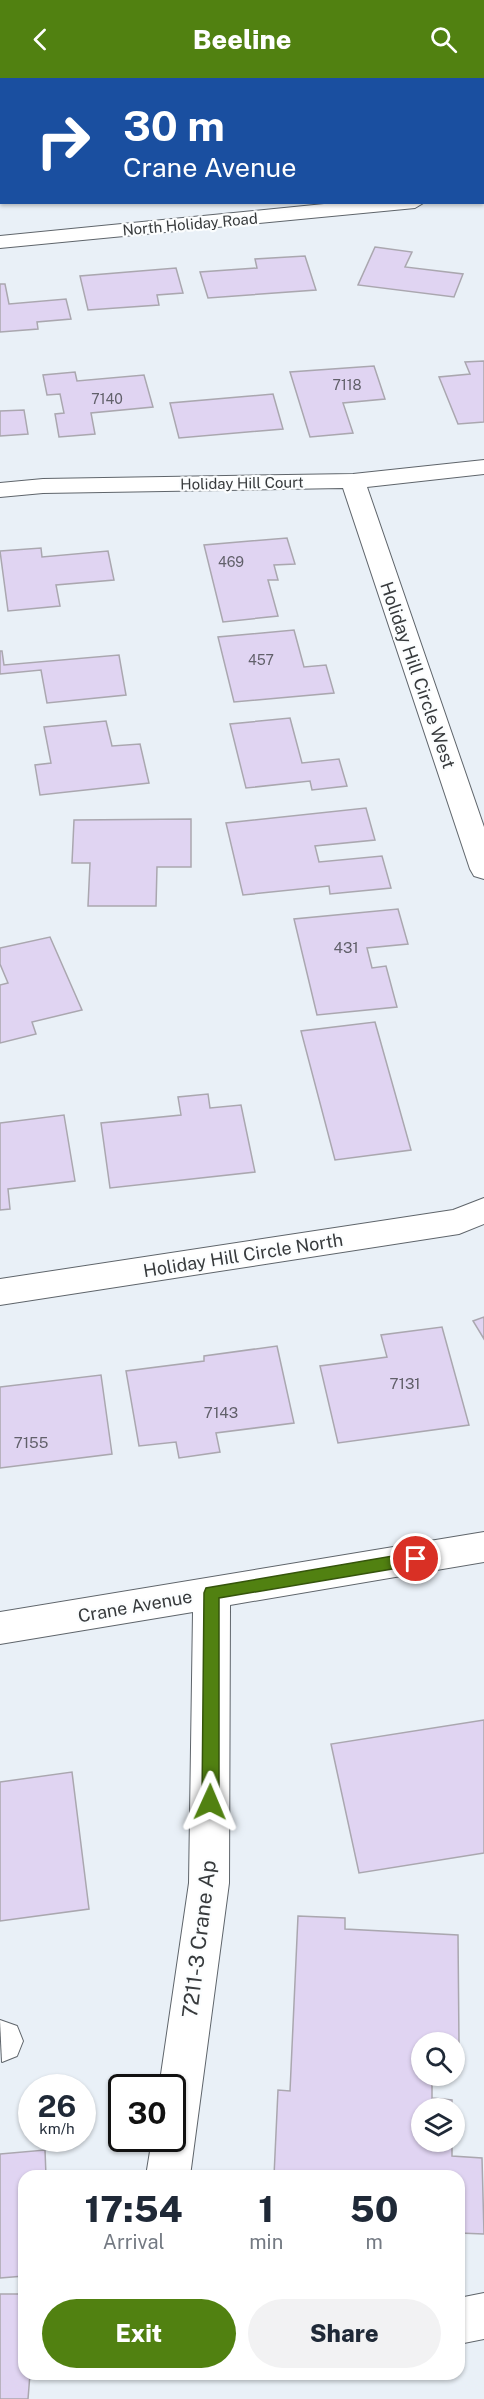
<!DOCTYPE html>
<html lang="en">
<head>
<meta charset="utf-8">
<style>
	:root { --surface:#fff; --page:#f2f2f3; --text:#1f2937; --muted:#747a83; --accent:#518111 }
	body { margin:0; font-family:"Public Sans",sans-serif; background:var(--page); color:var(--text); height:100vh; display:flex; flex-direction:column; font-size:22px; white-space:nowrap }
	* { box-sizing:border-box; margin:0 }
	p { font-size:20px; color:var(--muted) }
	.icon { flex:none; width:33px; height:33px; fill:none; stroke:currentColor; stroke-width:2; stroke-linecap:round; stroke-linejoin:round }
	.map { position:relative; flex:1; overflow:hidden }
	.sheet { position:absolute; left:18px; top:2092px; width:447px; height:210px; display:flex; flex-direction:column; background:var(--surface); border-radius:18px; box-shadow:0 2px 4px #0004 }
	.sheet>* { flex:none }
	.banner { position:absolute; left:0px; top:0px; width:484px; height:126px; box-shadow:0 2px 4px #0004; background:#1a4fa0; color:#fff; overflow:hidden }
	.tools { position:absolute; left:411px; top:1954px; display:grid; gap:12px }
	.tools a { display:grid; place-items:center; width:54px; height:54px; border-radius:50%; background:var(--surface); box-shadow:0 2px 4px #0004; font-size:30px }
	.speed { position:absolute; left:18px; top:1996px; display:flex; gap:12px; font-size:30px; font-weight:700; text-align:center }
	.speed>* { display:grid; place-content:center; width:78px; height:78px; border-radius:50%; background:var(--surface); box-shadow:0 2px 4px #0004; line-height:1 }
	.speed small { font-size:15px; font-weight:400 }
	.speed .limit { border:3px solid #111; border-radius:9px; background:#fff; color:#111 }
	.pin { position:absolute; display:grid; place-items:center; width:51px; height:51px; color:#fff; margin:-26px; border:3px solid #fff; border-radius:50%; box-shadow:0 2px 6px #0007 }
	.me { position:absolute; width:66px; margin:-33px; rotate:1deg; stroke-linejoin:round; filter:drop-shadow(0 0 4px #0008) }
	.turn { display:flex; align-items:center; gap:21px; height:126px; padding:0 24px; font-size:27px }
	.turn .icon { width:78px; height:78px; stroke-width:2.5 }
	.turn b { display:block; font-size:42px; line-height:51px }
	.eta { display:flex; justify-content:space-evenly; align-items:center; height:102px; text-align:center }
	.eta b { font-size:36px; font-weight:800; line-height:42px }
	.button { display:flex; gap:12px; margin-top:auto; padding:12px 24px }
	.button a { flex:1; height:69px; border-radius:36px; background:var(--accent); color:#fff; font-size:24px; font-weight:800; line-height:69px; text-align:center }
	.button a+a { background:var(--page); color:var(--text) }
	header { display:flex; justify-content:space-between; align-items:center; height:78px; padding:0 24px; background:var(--accent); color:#fff; font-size:27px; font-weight:800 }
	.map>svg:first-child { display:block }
</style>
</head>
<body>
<header><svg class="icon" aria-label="back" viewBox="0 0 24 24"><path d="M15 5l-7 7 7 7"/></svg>Beeline<svg class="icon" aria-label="search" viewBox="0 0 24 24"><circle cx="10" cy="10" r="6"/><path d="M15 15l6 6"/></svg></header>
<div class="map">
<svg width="484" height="2321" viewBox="0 0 484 2321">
	<rect width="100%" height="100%" fill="#e9f0f7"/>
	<g fill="#e0d4f2" stroke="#aaa7af" stroke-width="1.5">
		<polygon points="93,0 188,0 92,2"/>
		<polygon points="375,169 412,174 405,189 463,196 454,219 358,207"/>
		<polygon points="305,178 316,212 208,220 200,194 257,190 255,181"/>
		<polygon points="176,190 183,215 157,217 159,227 88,232 80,198"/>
		<polygon points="0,206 5,206 9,226 66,221 71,241 37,244 38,251 0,254"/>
		<polygon points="484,283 484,344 458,346 439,299 470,296 465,284"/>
		<polygon points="374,288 385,321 343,325 353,355 310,359 290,294"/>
		<polygon points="75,294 77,303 144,297 153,329 91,335 95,356 59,359 55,336 64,335 60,316 47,317 43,297"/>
		<polygon points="273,316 283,351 179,360 170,325"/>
		<polygon points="24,332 28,356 0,358 0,333"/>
		<polygon points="287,460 295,486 274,487 278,502 268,502 278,538 223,544 204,467"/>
		<polygon points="41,470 42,479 108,473 114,502 56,507 60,528 8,533 0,473"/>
		<polygon points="294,552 304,589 326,587 334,615 234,624 218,559"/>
		<polygon points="0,573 2,573 4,587 119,577 126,617 47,625 41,592 0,596"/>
		<polygon points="290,640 302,685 339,681 347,708 312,712 310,703 246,710 230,646"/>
		<polygon points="106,643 112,668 140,666 149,705 40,717 35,687 51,685 44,649"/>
		<polygon points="366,730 375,762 315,768 319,784 382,778 391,810 330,816 329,808 243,817 226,745"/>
		<polygon points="191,741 191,789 157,789 156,828 88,828 90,785 72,785 74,742"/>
		<polygon points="398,831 408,866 367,870 372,890 386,888 397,929 317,937 294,841"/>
		<polygon points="50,859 82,932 32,944 36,956 0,965 0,907 8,905 0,886 0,870"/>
		<polygon points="375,944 411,1072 335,1082 301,953"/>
		<polygon points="208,1016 210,1030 241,1027 255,1094 110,1110 101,1045 181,1037 178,1019"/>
		<polygon points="64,1037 75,1103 8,1111 10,1131 0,1132 0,1045"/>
		<polygon points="484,1239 484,1261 473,1243"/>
		<polygon points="442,1249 469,1347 338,1365 320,1288 387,1279 381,1257"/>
		<polygon points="277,1268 294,1345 216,1355 220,1374 179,1380 176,1364 139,1368 126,1293 204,1283 204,1278"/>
		<polygon points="101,1297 112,1376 0,1390 0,1309"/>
		<polygon points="484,1642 484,1775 359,1795 331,1666"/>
		<polygon points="72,1694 89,1831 0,1843 0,1704"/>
		<polygon points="298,1838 345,1840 345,1851 458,1857 459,1966 422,1965 422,1998 432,1998 432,2020 452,2022 452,2031 422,2031 422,2064 452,2064 452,2078 482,2080 484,2156 459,2155 459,2098 274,2098 278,2012 290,2013"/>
		<polygon points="45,2072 46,2098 24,2098 24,2198 0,2200 0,2076"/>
		<polygon points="0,2216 24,2216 24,2296 30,2296 28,2321 0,2321"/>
	</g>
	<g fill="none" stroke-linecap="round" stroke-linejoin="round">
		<g stroke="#5f656b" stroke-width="2">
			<g id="minor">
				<polygon points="372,0 393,0 395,2 373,2"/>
				<rect x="483" y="66" width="1" height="14"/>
				<rect x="483" y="112" width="1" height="12"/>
				<polygon points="344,124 425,124 415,130 0,170 0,158"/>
				<polygon points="484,382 484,396 367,409 484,749 484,801 474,798 470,791 343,410 43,415 0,419 0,405 43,401 353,396"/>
				<polygon points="484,1120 484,1146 459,1156 0,1227 0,1201 453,1132"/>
				<polygon points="484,1454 484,1484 230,1527 229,1805 190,2098 146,2098 152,2061 172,2061 172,2010 159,2010 189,1805 193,1534 0,1566 0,1534"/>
				<polygon points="0,1942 17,1948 23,1963 17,1978 2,1984"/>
				<polygon points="484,2215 484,2261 459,2266 459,2220"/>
			</g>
		</g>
		<use href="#minor" fill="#fff" fill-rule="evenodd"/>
	</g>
	<polygon fill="#518111" stroke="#35540b" stroke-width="1.5" points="416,1474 424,1481 416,1487 219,1520 219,1724 216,1730 210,1732 205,1730 202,1724 204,1515 206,1510"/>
	<g text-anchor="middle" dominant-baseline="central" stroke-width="4.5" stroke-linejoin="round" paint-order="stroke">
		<g font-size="14" fill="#61606a">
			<text x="347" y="307">7118</text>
			<text x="107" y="321">7140</text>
			<text x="231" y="484">469</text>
			<text x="261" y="582">457</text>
		</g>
		<g font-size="15" fill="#373a3c" stroke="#fbfdfe">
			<text transform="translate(190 146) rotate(-5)">North Holiday Road</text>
			<text transform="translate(242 405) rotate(-1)">Holiday Hill Court</text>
		</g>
		<g font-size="15" fill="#61606a">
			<text x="346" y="869">431</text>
			<text x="405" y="1305">7131</text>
			<text x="221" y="1334">7143</text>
			<text x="31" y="1364">7155</text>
		</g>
		<g font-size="18" fill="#373a3c" stroke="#fbfdfe">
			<text transform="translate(418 597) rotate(71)">Holiday Hill Circle West</text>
			<text transform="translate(243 1177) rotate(-9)">Holiday Hill Circle North</text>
			<text transform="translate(135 1528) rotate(-10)">Crane Avenue</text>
		</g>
		<g font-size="21" fill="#373a3c" stroke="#fbfdfe">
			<text transform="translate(199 1861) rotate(-83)">7211-3 Crane Ap</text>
		</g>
	</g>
</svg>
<div class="tools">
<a><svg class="icon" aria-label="search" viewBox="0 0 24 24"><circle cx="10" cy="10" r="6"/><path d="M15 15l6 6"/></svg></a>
<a><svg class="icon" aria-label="layers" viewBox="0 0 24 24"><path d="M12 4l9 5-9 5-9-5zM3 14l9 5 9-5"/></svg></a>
</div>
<div class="speed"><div>26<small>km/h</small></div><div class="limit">30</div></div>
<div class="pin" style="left:416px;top:1481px;background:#d93025"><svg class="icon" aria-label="arrive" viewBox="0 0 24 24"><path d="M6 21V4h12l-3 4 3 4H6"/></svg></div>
<svg class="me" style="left:210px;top:1724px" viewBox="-20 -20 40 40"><path d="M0-17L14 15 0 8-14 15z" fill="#518111" stroke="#fff" stroke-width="4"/></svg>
<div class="banner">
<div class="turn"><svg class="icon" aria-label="right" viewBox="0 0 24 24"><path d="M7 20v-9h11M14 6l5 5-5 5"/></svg><div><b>30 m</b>Crane Avenue</div></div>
</div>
<section class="sheet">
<div class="eta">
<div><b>17:54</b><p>Arrival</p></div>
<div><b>1</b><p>min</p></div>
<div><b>50</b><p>m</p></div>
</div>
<div class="button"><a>Exit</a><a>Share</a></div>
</section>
</div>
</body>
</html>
